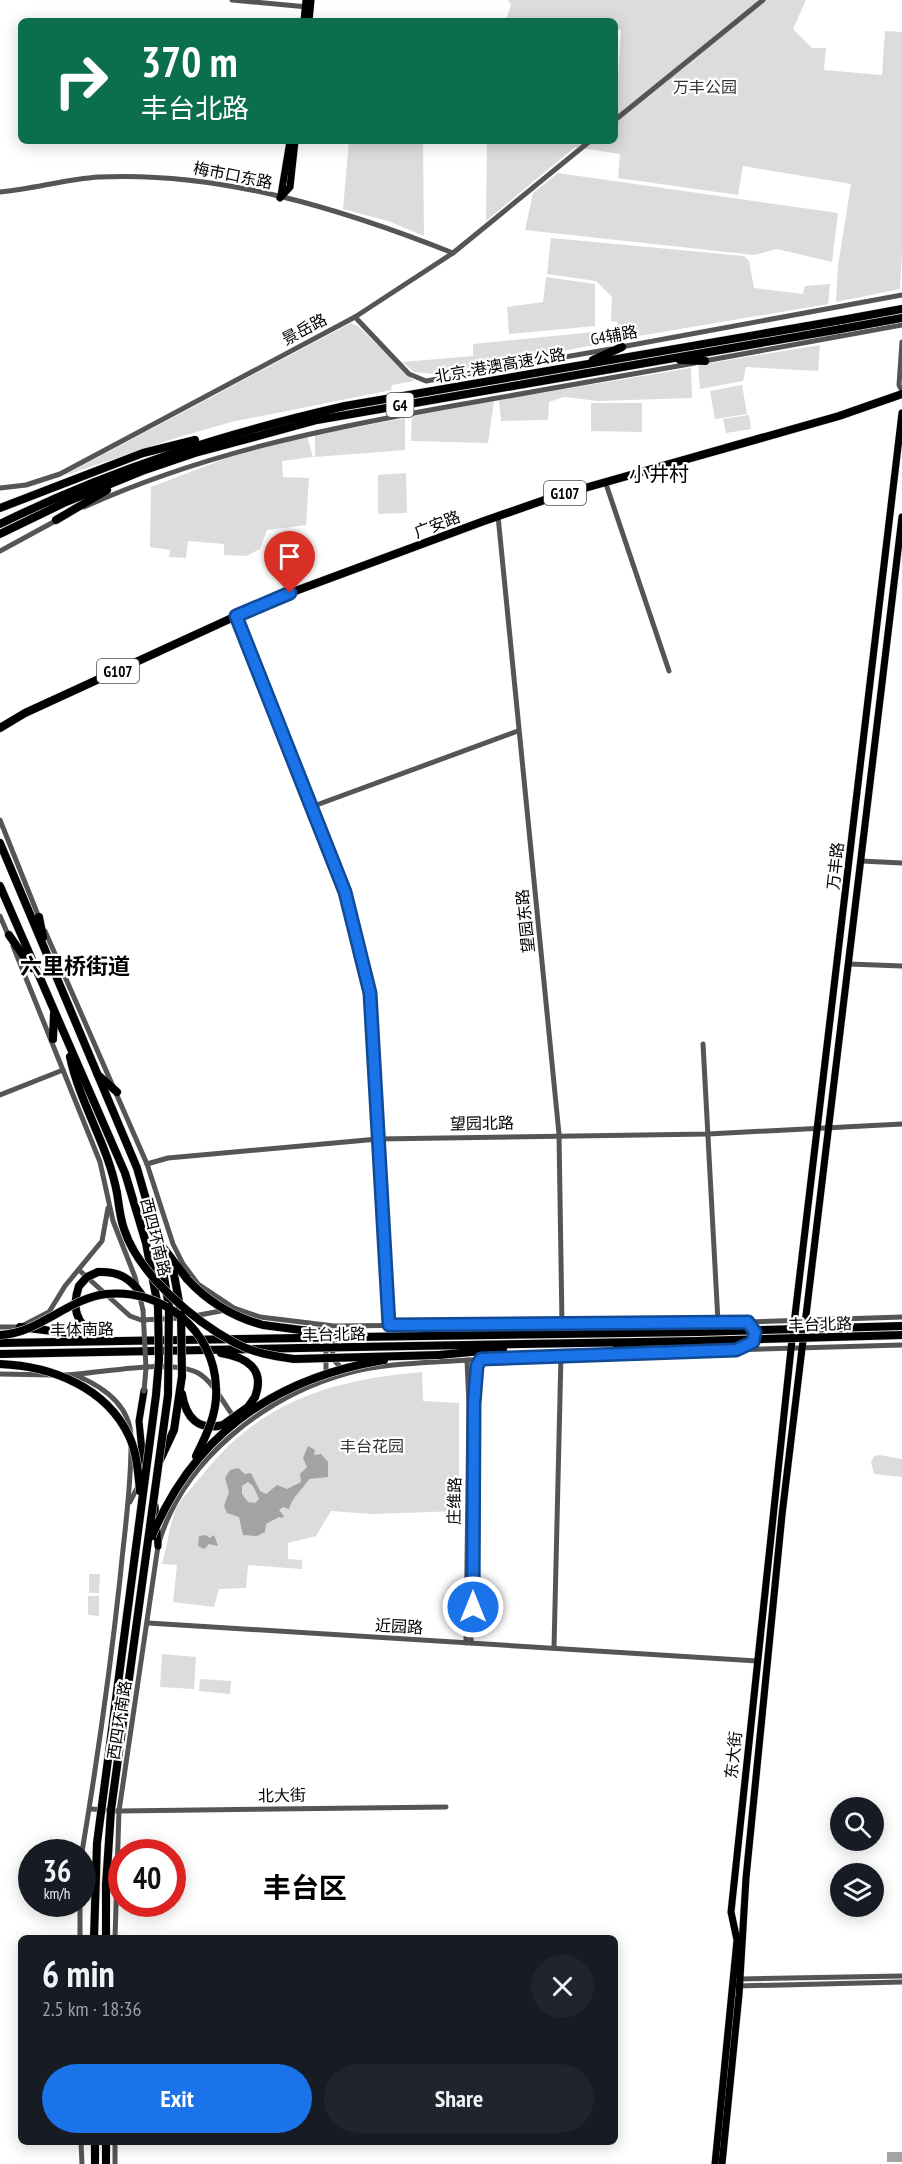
<!DOCTYPE html>
<html lang="en">
<head>
<meta charset="utf-8">
<style>
	:root { --surface:#171b24; --page:#20242c; --text:#f1f3f6; --muted:#9ea1a6; --accent:#1a73e8 }
	body { margin:0; font-family:"PT Sans Narrow","Noto Sans SC",sans-serif; background:var(--page); color:var(--text); height:100vh; display:flex; flex-direction:column; font-size:22px; white-space:nowrap }
	* { box-sizing:border-box; margin:0 }
	p { font-size:20px; color:var(--muted) }
	.icon { flex:none; width:33px; height:33px; fill:none; stroke:currentColor; stroke-width:2; stroke-linecap:round; stroke-linejoin:round }
	.map { position:relative; flex:1; overflow:hidden }
	.drawer { position:absolute; left:18px; top:1935px; width:600px; height:210px; display:flex; flex-direction:column; background:var(--surface); border-radius:9px; box-shadow:0 3px 15px #0003 }
	.drawer>* { flex:none }
	.hud { position:absolute; left:18px; top:18px; width:600px; height:126px; border-radius:9px; box-shadow:0 3px 15px #0003; background:#0b6e4f; color:#fff; overflow:hidden }
	.fabs { position:absolute; left:830px; top:1797px; display:grid; gap:12px }
	.fabs a { display:grid; place-items:center; width:54px; height:54px; border-radius:50%; background:var(--surface); box-shadow:0 3px 15px #0003; font-size:30px }
	.speed { position:absolute; left:18px; top:1839px; display:flex; gap:12px; font-size:30px; font-weight:700; text-align:center }
	.speed>* { display:grid; place-content:center; width:78px; height:78px; border-radius:50%; background:var(--surface); box-shadow:0 3px 15px #0003; line-height:1 }
	.speed small { font-size:15px; font-weight:400 }
	.speed .limit { border:9px solid #d22; background:#fff; color:#111 }
	.pin { position:absolute; display:grid; place-items:center; width:51px; height:51px; color:#fff; margin:-62px -26px; border-radius:50% 50% 50% 0; rotate:-45deg; box-shadow:0 0 6px #0007 }
	.pin .icon { rotate:45deg }
	.me { position:absolute; width:66px; margin:-33px; rotate:0deg; stroke-linejoin:round; filter:drop-shadow(0 0 4px #0008) }
	.turn { display:flex; align-items:center; gap:21px; height:126px; padding:0 24px; font-size:27px }
	.turn .icon { width:78px; height:78px; stroke-width:2.5 }
	.turn b { display:block; font-size:42px; line-height:51px }
	.round { display:grid; place-items:center; flex:none; width:63px; height:63px; border-radius:32px; background:var(--page) }
	.headline { display:flex; align-items:center; justify-content:space-between; height:102px; padding:0 24px }
	h1 { font-size:36px; font-weight:700; line-height:45px }
	.primary-button { display:flex; gap:12px; margin-top:auto; padding:12px 24px }
	.primary-button a { flex:1; height:69px; border-radius:36px; background:var(--accent); color:#fff; font-size:24px; font-weight:700; line-height:69px; text-align:center }
	.primary-button a+a { background:var(--page); color:var(--text) }
	.map>svg:first-child { display:block }
</style>
</head>
<body>
<div class="map">
<svg width="902" height="2164" viewBox="0 0 902 2164">
	<rect width="100%" height="100%" fill="#fff"/>
	<g fill="#dcdcdc">
		<polygon points="508,0 806,0 793,29 812,48 826,48 824,70 882,75 885,31 902,32 902,252 900,289 836,302 838,266 851,184 743,166 738,195 618,178 620,154 575,147 486,221 487,141 615,141 615,82 618,80 621,30 615,29 615,21 506,20 511,5"/>
		<polygon points="349,141 423,141 424,236 388,221 343,209"/>
		<polygon points="558,173 838,213 832,262 777,249 754,255 525,230 533,193"/>
		<polygon points="551,238 744,256 749,261 754,288 803,294 805,286 830,284 828,304 615,340 618,322 611,321 612,297 596,281 547,274"/>
		<polygon points="546,277 595,284 595,326 509,334 507,307 543,302"/>
		<polygon points="351,323 358,326 414,381 392,385 391,390 231,422 179,437 63,476"/>
		<polygon points="604,331 606,343 434,374 414,372 402,362 473,356 473,344"/>
		<polygon points="820,345 818,371 746,367 743,381 700,389 698,365"/>
		<polygon points="691,368 692,398 598,401 564,397 549,402 548,420 501,421 499,400"/>
		<polygon points="742,385 747,414 715,419 710,391"/>
		<polygon points="494,401 488,443 411,441 412,416"/>
		<polygon points="591,403 642,403 642,432 591,431"/>
		<polygon points="749,415 751,429 726,433 723,419"/>
		<polygon points="405,418 405,450 315,457 315,435"/>
		<polygon points="307,436 313,457 282,461 283,477 309,478 306,525 267,530 260,549 246,556 224,555 224,544 188,541 186,558 169,557 170,550 150,547 151,487 227,458"/>
		<polygon points="406,473 407,513 378,514 378,475"/>
		<path d="M422 1372 423 1401 459 1403V1511L372 1514 331 1511 316 1536 288 1543V1559L302 1560V1569L248 1565 246 1588 219 1589 214 1607 173 1602 177 1565 162 1564C167 1547 169 1527 175 1511 180 1499 192 1488 200 1478 258 1402 330 1380 422 1372Z"/>
		<polygon points="879,1455 902,1459 902,1477 874,1474 871,1462 874,1456"/>
		<polygon points="89,1574 100,1574 99,1593 89,1593"/>
		<polygon points="88,1596 99,1596 99,1616 88,1615"/>
		<polygon points="162,1654 196,1657 194,1689 160,1687"/>
		<polygon points="200,1679 231,1681 230,1694 199,1691"/>
	</g>
	<g fill="#a3a3a3" fill-rule="evenodd">
		<path d="M308 1446 315 1450 314 1455 321 1454 328 1462V1477L309 1479C303 1489 292 1497 289 1509L283 1507 279 1510 284 1516 282 1518 279 1517 266 1524 265 1532 257 1536 243 1535 239 1517 227 1513 224 1506 229 1492 225 1478 230 1470 238 1468 245 1474 251 1473 260 1491 266 1494 277 1485 287 1489 301 1482 300 1474 307 1467 303 1458ZM248 1482 253 1486 259 1499 255 1503 248 1502 242 1494V1486Z"/>
		<polygon points="205,1535 210,1538 214,1535 218,1546 209,1544 204,1549 198,1546 199,1536"/>
		<rect x="887" y="2152" width="15" height="10"/>
	</g>
	<g fill="none" stroke-linecap="round" stroke-linejoin="round">
		<g stroke="#dbdbdb" stroke-width="8">
			<g id="major">
				<polyline points="304,21 306,0"/>
				<polyline points="309,21 311,0"/>
				<polyline points="281,195 290,141"/>
				<polyline points="280,198 290,187 295,141"/>
				<polyline points="144,1391 139,1421 144,1472"/>
				<polyline points="155,1506 158,1546"/>
				<polyline points="715,2164 737,1940 731,1912 791,1349 902,413"/>
				<polyline points="722,2164 739,1995 746,1878 782,1515 902,517"/>
			</g>
		</g>
		<g stroke="#dbdbdb" stroke-width="9">
			<g id="highway">
				<polyline points="593,360 622,347"/>
				<polyline points="680,360 705,361"/>
				<polyline points="0,508 143,453 195,440"/>
				<polyline points="56,520 107,490"/>
				<path d="M0 524C112 469 223 434 345 406L842 320"/>
				<polyline points="0,534 66,502 142,471 195,453 317,420 841,329"/>
				<polyline points="0,728 25,713 271,600 484,521 553,497 839,416 902,394"/>
				<polyline points="0,843 137,1168 158,1241 169,1307"/>
				<polyline points="0,886 125,1173 146,1243 158,1307"/>
				<polyline points="39,917 43,937"/>
				<polyline points="9,935 32,968"/>
				<polyline points="53,1039 54,1014"/>
				<path d="M70 1057C80 1104 108 1145 117 1193"/>
				<polyline points="98,1075 117,1092"/>
				<polyline points="159,1242 187,1279"/>
				<polyline points="171,1258 180,1307"/>
				<path d="M98 1272C119 1271 130 1278 142 1295"/>
				<path d="M79 1286C72 1306 75 1324 95 1334"/>
				<polyline points="585,1324 600,1332"/>
				<polyline points="263,1325 301,1330"/>
				<polyline points="20,1327 109,1338"/>
				<polyline points="521,1331 545,1324"/>
				<polyline points="357,1337 698,1332"/>
				<polyline points="0,1343 300,1338"/>
				<polyline points="356,1347 698,1341"/>
				<polyline points="617,1347 665,1352"/>
				<path d="M221 1353C245 1357 266 1368 255 1397"/>
				<polyline points="0,1354 300,1348"/>
				<polyline points="439,1355 503,1349"/>
				<path d="M182 1394C186 1418 198 1431 223 1425"/>
				<polyline points="160,1460 174,1430 182,1376"/>
				<polyline points="95,2142 95,2164"/>
				<polyline points="106,2142 106,2164"/>
			</g>
		</g>
		<g stroke="#555" stroke-width="5">
			<polyline points="232,0 308,7"/>
			<polyline points="615,120 763,0"/>
			<path d="M0 192C33 189 66 179 99 177 220 171 342 209 453 253"/>
			<polyline points="355,317 409,374 426,381 611,349"/>
			<polyline points="902,342 899,385 902,391"/>
			<polyline points="621,347 902,295"/>
			<polyline points="704,361 902,325"/>
			<polyline points="605,481 669,671"/>
			<polyline points="0,488 26,485 60,474 355,317 453,253 590,141"/>
			<path d="M84 507C204 453 324 429 452 406 533 392 614 377 695 363"/>
			<polyline points="498,516 559,1134 562,1324"/>
			<polyline points="0,551 59,519"/>
			<polyline points="236,616 345,892 370,993 389,1325"/>
			<polyline points="311,807 518,731"/>
			<polyline points="0,820 40,920"/>
			<polyline points="861,861 902,863"/>
			<polyline points="0,916 9,937"/>
			<polyline points="45,931 147,1164 173,1244 183,1264 198,1284 234,1308 260,1317 334,1326 748,1322 902,1317"/>
			<polyline points="13,946 100,1162 113,1221 135,1277 143,1310"/>
			<polyline points="849,964 902,966"/>
			<polyline points="703,1044 718,1322"/>
			<polyline points="0,1095 63,1070"/>
			<polyline points="147,1164 168,1158 378,1139 708,1134 902,1124"/>
			<polyline points="79,1270 130,1316 141,1320 182,1318"/>
			<polyline points="194,1316 226,1310"/>
			<polyline points="0,1327 20,1327 49,1312 65,1286 102,1241 108,1208"/>
			<polyline points="332,1336 333,1359 343,1370"/>
			<polyline points="326,1346 326,1375"/>
			<polyline points="663,1352 902,1345"/>
			<polyline points="0,1374 53,1375"/>
			<path d="M62 1375C95 1375 169 1357 198 1373 213 1381 225 1406 236 1420"/>
			<path d="M75 1375C102 1386 130 1405 131 1437"/>
			<polyline points="130,1502 139,1484"/>
			<polyline points="148,1623 757,1661"/>
			<polyline points="466,1643 469,1405 467,1360"/>
			<polyline points="471,1643 474,1404 477,1366 481,1359"/>
			<polyline points="554,1648 561,1355"/>
			<polyline points="91,1809 119,1811 446,1807"/>
			<path d="M82 1852C97 1762 110 1671 120 1579 124 1535 131 1491 131 1446"/>
			<polyline points="80,1938 80,1904"/>
			<path d="M115 1938 119 1811 158 1546C181 1461 265 1396 348 1373 381 1364 418 1363 452 1361 515 1357 578 1354 642 1353"/>
			<polyline points="740,1979 902,1976"/>
			<polyline points="737,1986 902,1982"/>
			<polyline points="81,2142 82,2164"/>
			<polyline points="115,2164 115,2142"/>
		</g>
		<use href="#major" stroke="#000" stroke-width="7"/>
		<use href="#highway" stroke="#000" stroke-width="8"/>
		<g stroke="#dbdbdb" stroke-width="9" stroke-linecap="butt">
			<g id="highway-bridge">
				<polyline points="842,320 902,309"/>
				<polyline points="841,329 902,318"/>
				<path d="M117 1193C119 1205 120 1218 124 1229 139 1275 194 1321 235 1343 254 1353 273 1356 294 1359L439 1355"/>
				<path d="M187 1279C208 1302 233 1317 263 1325"/>
				<polyline points="79,1286 87,1277 98,1272"/>
				<polyline points="181,1315 182,1376"/>
				<polyline points="301,1330 332,1333"/>
				<polyline points="698,1332 902,1326"/>
				<path d="M0 1335C40 1333 67 1299 106 1294 162 1288 214 1330 216 1387 218 1412 207 1434 196 1456"/>
				<polyline points="300,1338 357,1337"/>
				<polyline points="698,1341 902,1335"/>
				<polyline points="300,1348 356,1347"/>
				<path d="M0 1364C51 1366 106 1387 129 1436 137 1453 138 1472 140 1491"/>
				<polyline points="223,1425 248,1407 255,1397"/>
				<path d="M152 1536C195 1433 276 1378 384 1360"/>
				<polyline points="94,1938 97,1843 156,1395 159,1360 158,1307"/>
				<polyline points="106,1938 106,1885 111,1810 168,1395 169,1307"/>
			</g>
		</g>
		<polyline stroke="#555" stroke-width="5" points="143,1310 146,1368 144,1391"/>
		<use href="#highway-bridge" stroke="#000" stroke-width="8"/>
	</g>
	<g fill="none" stroke-linecap="round" stroke-linejoin="round">
		<g stroke="#114b97" stroke-width="15">
			<polyline id="route" points="290,593 236,616 345,892 370,993 389,1325 748,1322 755,1332 753,1342 736,1350 481,1359 477,1366 474,1404 473,1607"/>
		</g>
		<use href="#route" stroke="#1a73e8" stroke-width="10"/>
	</g>
	<g text-anchor="middle" dominant-baseline="central" stroke-width="4.5" stroke-linejoin="round" paint-order="stroke">
		<g fill="#fff" stroke="#4c4c4c" stroke-width="1.5">
			<rect x="386.5" y="393" width="27" height="24" rx="4.5"/>
			<rect x="544" y="481" width="42" height="24" rx="4.5"/>
			<rect x="97" y="659" width="42" height="24" rx="4.5"/>
		</g>
		<g font-size="15" font-weight="bold" fill="#000">
			<text x="400" y="405">G4</text>
			<text x="565" y="493">G107</text>
			<text x="118" y="671">G107</text>
		</g>
		<g font-size="16" fill="#333" stroke="#fff">
			<text x="705" y="87">万丰公园</text>
			<text x="372" y="1446">丰台花园</text>
		</g>
		<g font-size="16" fill="#000" stroke="#fff">
			<text transform="translate(233 175) rotate(11)">梅市口东路</text>
			<text transform="translate(304 329) rotate(-28)">景岳路</text>
			<text transform="translate(614 335) rotate(-10)">G4辅路</text>
			<text transform="translate(500 365) rotate(-10)">北京-港澳高速公路</text>
			<text transform="translate(437 524) rotate(-21)">广安路</text>
			<text transform="translate(835 866) rotate(-84)">万丰路</text>
			<text transform="translate(525 921) rotate(-96)">望园东路</text>
			<text transform="translate(482 1123) rotate(-1)">望园北路</text>
			<text transform="translate(156 1237) rotate(76)">西四环南路</text>
			<text transform="translate(820 1324) rotate(-2)">丰台北路</text>
			<text transform="translate(82 1329) rotate(-1)">丰体南路</text>
			<text transform="translate(334 1334) rotate(-1)">丰台北路</text>
			<text transform="translate(454 1501) rotate(-89)">庄维路</text>
			<text transform="translate(399 1626) rotate(3)">近园路</text>
			<text transform="translate(119 1720) rotate(-81)">西四环南路</text>
			<text transform="translate(733 1755) rotate(-84)">东大街</text>
			<text transform="translate(282 1795) rotate(-1)">北大街</text>
		</g>
		<g font-size="20" fill="#000" stroke="#fff">
			<text x="659" y="474">小井村</text>
		</g>
		<g font-size="22" font-weight="bold" fill="#000" stroke="#fff">
			<text x="75" y="966">六里桥街道</text>
		</g>
		<g font-size="28" font-weight="bold" fill="#000" stroke="#fff">
			<text x="305" y="1887">丰台区</text>
		</g>
	</g>
</svg>
<div class="fabs">
<a><svg class="icon" aria-label="search" viewBox="0 0 24 24"><circle cx="10" cy="10" r="6"/><path d="M15 15l6 6"/></svg></a>
<a><svg class="icon" aria-label="layers" viewBox="0 0 24 24"><path d="M12 4l9 5-9 5-9-5zM3 14l9 5 9-5"/></svg></a>
</div>
<div class="speed"><div>36<small>km/h</small></div><div class="limit">40</div></div>
<div class="pin" style="left:290px;top:593px;background:#d93025"><svg class="icon" aria-label="arrive" viewBox="0 0 24 24"><path d="M6 21V4h12l-3 4 3 4H6"/></svg></div>
<svg class="me" style="left:473px;top:1607px" viewBox="-20 -20 40 40"><circle r="17" fill="#1a73e8" stroke="#fff" stroke-width="3"/><path d="M0-11L8 9 0 5-8 9z" fill="#fff"/></svg>
<div class="hud">
<div class="turn"><svg class="icon" aria-label="right" viewBox="0 0 24 24"><path d="M7 20v-9h11M14 6l5 5-5 5"/></svg><div><b>370 m</b>丰台北路</div></div>
</div>
<section class="drawer">
<div class="headline"><div><h1>6 min</h1><p>2.5 km · 18:36</p></div><a class="round"><svg class="icon" aria-label="close" viewBox="0 0 24 24"><path d="M6 6l12 12M18 6L6 18"/></svg></a></div>
<div class="primary-button"><a>Exit</a><a>Share</a></div>
</section>
</div>
</body>
</html>
